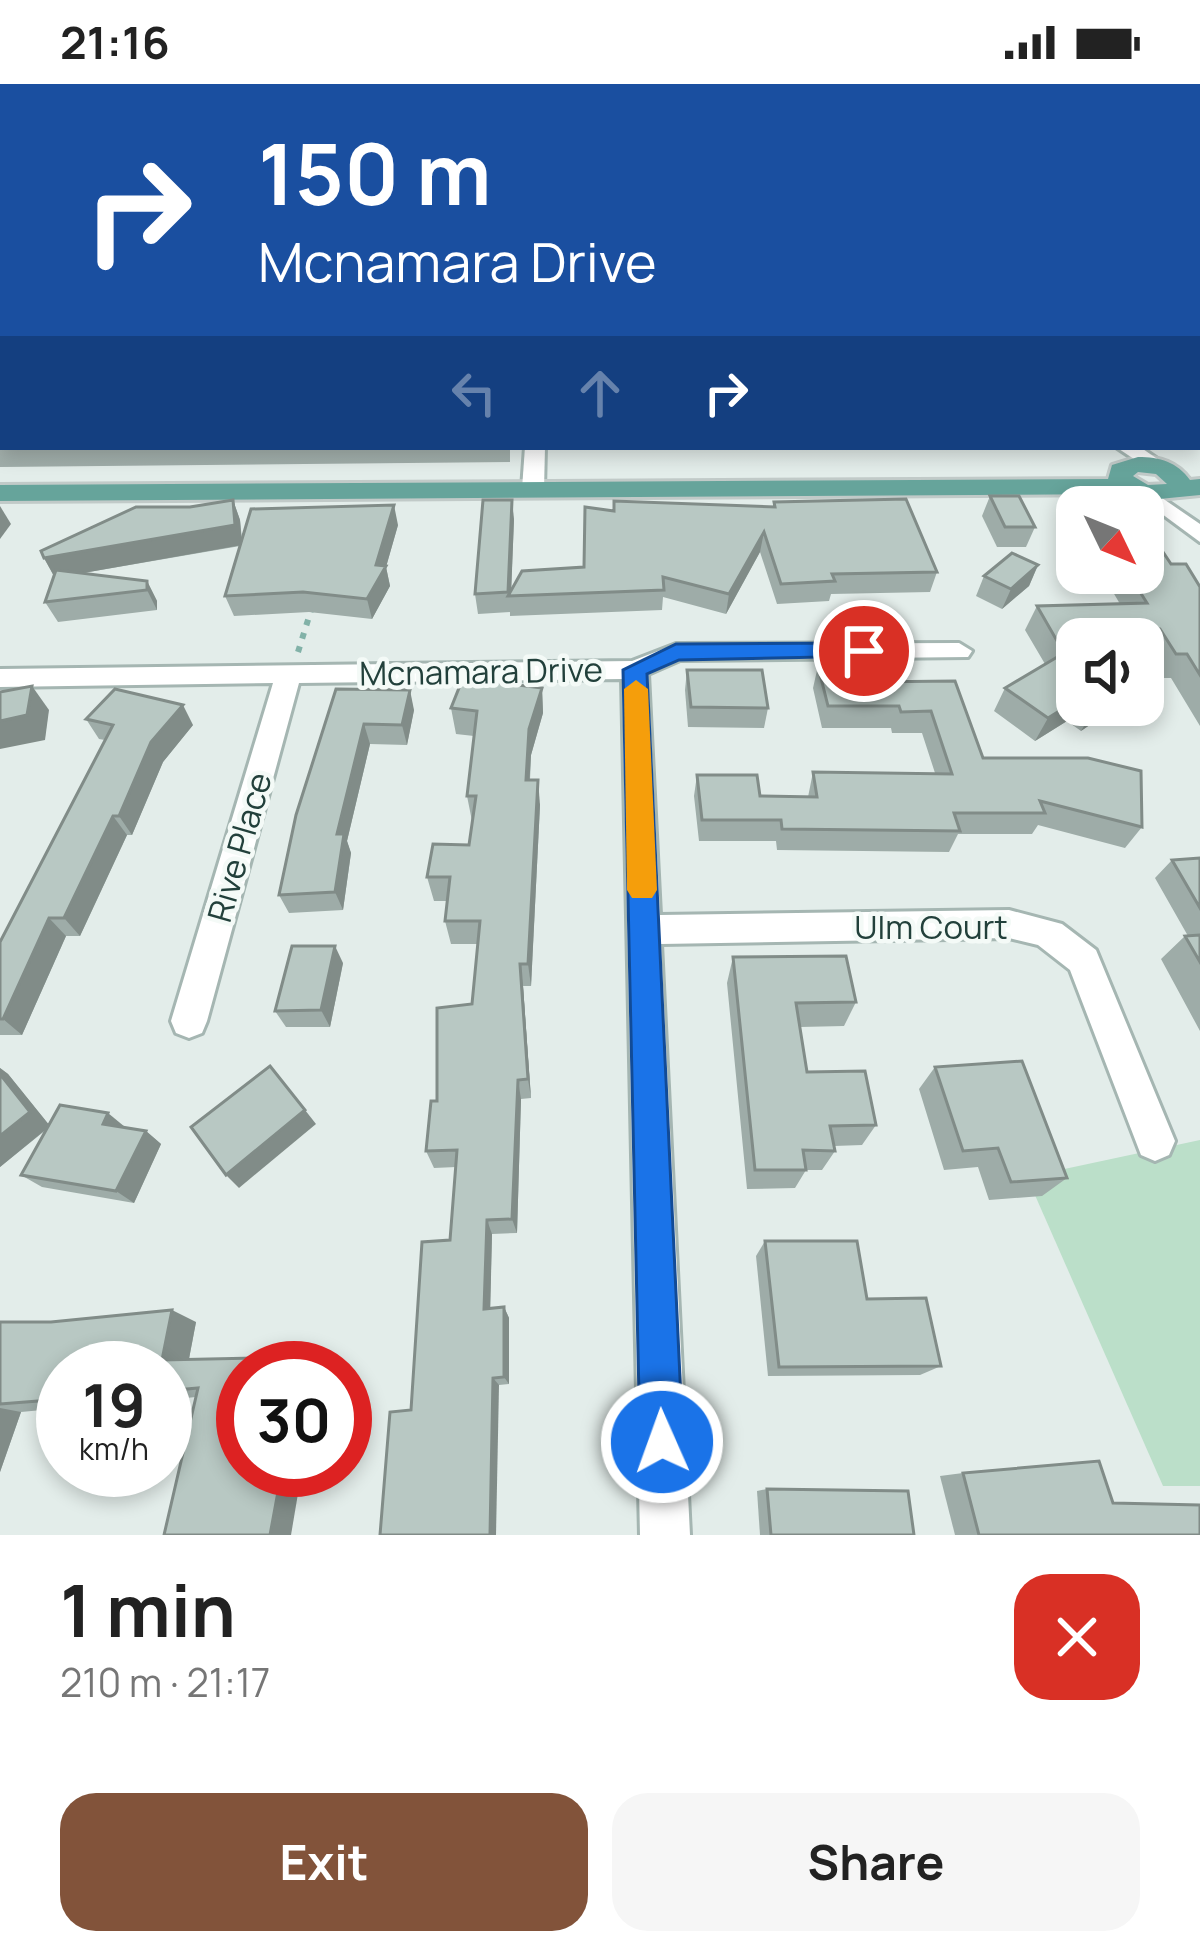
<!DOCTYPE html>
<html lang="en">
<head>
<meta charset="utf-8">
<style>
	:root { --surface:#fff; --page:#f6f6f6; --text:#222; --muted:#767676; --accent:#82533a }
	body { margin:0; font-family:Manrope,sans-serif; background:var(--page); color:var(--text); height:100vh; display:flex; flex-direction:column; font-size:45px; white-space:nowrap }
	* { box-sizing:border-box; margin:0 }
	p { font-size:39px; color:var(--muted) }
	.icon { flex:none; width:66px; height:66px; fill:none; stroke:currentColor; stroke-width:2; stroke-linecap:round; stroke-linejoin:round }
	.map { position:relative; height:1451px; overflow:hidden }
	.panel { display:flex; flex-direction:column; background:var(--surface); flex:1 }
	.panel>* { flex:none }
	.hud { position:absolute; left:0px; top:0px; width:1200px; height:366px; box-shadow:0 6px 18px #0003; background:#1a4fa0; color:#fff; overflow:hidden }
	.needle { width:78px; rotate:133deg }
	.controls { position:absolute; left:1056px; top:402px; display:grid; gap:24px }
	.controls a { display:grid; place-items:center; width:108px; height:108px; border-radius:24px; background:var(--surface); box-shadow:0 6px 18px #0003; font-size:60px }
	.speed { position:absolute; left:36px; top:1257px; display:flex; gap:24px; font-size:60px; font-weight:700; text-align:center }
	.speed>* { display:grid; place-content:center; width:156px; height:156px; border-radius:50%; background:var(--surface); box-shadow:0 6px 18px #0003; line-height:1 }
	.speed small { font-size:30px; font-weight:400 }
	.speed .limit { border:18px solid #d22; background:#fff; color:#111 }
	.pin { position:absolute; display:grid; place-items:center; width:102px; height:102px; color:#fff; margin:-51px; border:6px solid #fff; border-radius:50%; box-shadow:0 3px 12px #0007 }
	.me { position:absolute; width:132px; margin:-66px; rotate:358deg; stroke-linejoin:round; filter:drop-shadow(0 0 9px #0008) }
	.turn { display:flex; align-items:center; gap:42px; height:252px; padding:0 60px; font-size:54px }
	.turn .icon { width:156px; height:156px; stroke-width:2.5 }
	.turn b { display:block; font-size:84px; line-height:102px }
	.lanes { display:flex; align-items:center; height:114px; padding:0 60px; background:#0003; justify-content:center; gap:60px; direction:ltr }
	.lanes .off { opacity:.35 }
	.round { display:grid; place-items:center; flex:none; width:126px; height:126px; border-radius:36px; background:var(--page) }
	.summary { display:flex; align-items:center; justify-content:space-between; height:204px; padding:0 60px }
	h1 { font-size:72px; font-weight:700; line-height:90px }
	.primary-button { display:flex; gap:24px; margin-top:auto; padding:24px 60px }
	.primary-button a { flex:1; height:138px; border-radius:36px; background:var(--accent); color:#fff; font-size:48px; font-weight:700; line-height:138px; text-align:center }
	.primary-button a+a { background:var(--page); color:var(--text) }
	.status { display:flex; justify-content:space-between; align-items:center; height:84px; padding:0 60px; background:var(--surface); direction:ltr }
	.status svg { height:33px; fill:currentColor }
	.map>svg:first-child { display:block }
</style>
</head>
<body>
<div class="status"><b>21:16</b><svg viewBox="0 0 49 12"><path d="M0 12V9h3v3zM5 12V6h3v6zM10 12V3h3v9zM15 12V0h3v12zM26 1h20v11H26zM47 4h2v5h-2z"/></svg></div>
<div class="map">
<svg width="1200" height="1451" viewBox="0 0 1200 1451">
	<rect width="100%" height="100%" fill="#e3edea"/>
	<polygon fill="#bbdfc9" points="1200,1056 1200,1402 1163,1402 1027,1093"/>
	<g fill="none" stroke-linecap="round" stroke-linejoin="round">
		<g stroke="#a5b6b2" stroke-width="6">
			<g id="minor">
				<rect x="1197" y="217" width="3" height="10"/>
				<polygon points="1197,304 1200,305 1200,317 1197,316"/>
				<polygon points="525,363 545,363 544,405 533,411 522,405"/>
				<polygon points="1116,363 1140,363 1169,383 1152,387"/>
				<polygon points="1146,403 1200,440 1200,458 1139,413 1139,405"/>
				<polygon points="959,559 972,567 968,573 680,576 648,590 660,831 1009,826 1062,840 1096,866 1175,1057 1169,1071 1155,1077 1141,1071 1070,886 1038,861 1009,854 661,860 690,1451 640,1451 622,595 299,599 207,937 202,949 189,954 176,949 171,937 273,599 0,603 0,585 632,577 676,560"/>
			</g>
		</g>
		<g stroke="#c1cac8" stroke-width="6">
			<path id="major" d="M1138 373C1160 373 1177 378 1190 396L1200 395V411L1149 416 1126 410 0 417V401L1108 395 1112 381ZM1138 388 1156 390 1167 400 1148 401 1133 392Z"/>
		</g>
		<polyline stroke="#82b2a8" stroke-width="6" stroke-dasharray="6 8" stroke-linecap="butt" points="298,568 312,523"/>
		<use href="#minor" fill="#fff" fill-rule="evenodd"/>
		<use href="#major" fill="#66a49b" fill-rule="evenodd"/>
	</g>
	<g fill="#9eaca8">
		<polygon points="0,279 3,279 3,363 510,363 510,378 0,383"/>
		<polygon points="1088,410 1132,423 1082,423"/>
		<polygon points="990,412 1035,443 1026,463 997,463 982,432"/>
		<polygon points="233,416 240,436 242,456 398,441 386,483 390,502 372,535 309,528 234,532 225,512 240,462 83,489 147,497 157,517 157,526 58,538 45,518 54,492 44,474 190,423"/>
		<polygon points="774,418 937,488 930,508 831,510 829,517 777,520 760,468 726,530 663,513 662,526 510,532 510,528 478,530 475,510 514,435 511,507 584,483 613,427 773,423"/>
		<polygon points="1171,480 1200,503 1200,642 1171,594 1160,594 1145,569 1143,569 1143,555 1077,555 1077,621 1112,621 1107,629 1081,647 1067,637 1035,657 994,627 1005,604 1045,580 1025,546 1037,522 1120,520 1110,503 1115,494 1112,489 1143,489"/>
		<polygon points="1038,481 1029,502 1002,525 976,512 984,492"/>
		<polygon points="818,582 865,598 955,597 983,674 1142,743 1125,764 1038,741 1032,750 958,750 949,768 777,766 776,757 699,757 694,712 697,691 760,712 808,713 813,688 935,689 922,649 892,649 891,644 822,644 813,604"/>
		<polygon points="687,586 768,624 764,644 688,643 685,606"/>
		<polygon points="542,604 543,629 531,671 530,696 540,721 531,902 523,902 531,1014 521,1015 517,1149 492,1150 490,1224 504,1223 509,1234 509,1300 499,1301 411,1326 450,1156 456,1083 434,1084 426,1067 437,1017 472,920 478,860 451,860 445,837 447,817 434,817 427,793 469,761 472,737 467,712 474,652 456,650 451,624"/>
		<polygon points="336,605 414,626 407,661 370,660 347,757 351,769 343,826 289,829 279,811"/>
		<polygon points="86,635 193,641 163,678 132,751 127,751 80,852 66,852 22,951 0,951 0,858 105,656 99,655"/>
		<polygon points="1200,774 1200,947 1161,875 1185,852 1188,852 1155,794 1172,776"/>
		<polygon points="733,873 856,918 844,942 800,943 807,988 876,1041 862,1061 834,1062 835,1067 822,1086 806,1086 795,1104 747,1105 727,899"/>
		<polygon points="343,879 330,943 286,943 275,927"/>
		<polygon points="935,983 1067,1094 1042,1112 989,1116 978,1083 944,1086 919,1005"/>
		<polygon points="0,984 8,990 49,1041 125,1043 146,1047 161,1060 134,1119 42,1103 21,1091 47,1045 0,1083"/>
		<polygon points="765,1157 867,1215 941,1282 920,1291 768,1292 756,1172"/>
		<polygon points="0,1238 196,1238 189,1275 319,1282 319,1284 243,1284 196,1313 165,1316 165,1284 63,1284 63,1324 21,1328 0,1388"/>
		<polygon points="963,1389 1113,1419 1200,1451 955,1451 940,1392"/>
		<polygon points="767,1405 914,1451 760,1451 757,1407"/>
	</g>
	<g fill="#818c88">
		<polygon points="233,416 240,436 242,461 55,494 44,474"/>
		<polygon points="512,416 514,435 511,512 508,512"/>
		<polygon points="394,421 398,441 386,483 390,502 372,535 367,515"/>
		<polygon points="0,422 11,440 0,455"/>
		<polygon points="764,448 760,468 726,530 729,510"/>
		<polygon points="1038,481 1029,502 1002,525 1011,505"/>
		<polygon points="147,497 157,517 157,526 147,506"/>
		<polygon points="32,602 49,626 45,656 0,665 0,637"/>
		<polygon points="542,604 543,629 531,671 528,721 526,696 529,645"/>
		<polygon points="410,606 414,626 407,661 402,641"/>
		<polygon points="1077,616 1077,619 1067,637 1035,657 1048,634"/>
		<polygon points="183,621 193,641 163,678 132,751 119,732 151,658"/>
		<polygon points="1099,621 1112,621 1107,629 1081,647 1095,624"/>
		<polygon points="364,640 370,660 347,757 351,769 343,826 335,808 337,750"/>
		<polygon points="538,696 540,721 531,902 528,880"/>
		<polygon points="113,732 127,751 80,852 64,834"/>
		<polygon points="49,834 66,852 22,951 3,935"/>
		<polygon points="335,862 343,879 330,943 321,926"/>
		<polygon points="520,880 523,902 531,1014 528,995"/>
		<polygon points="0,984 8,990 50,1042 0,1083"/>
		<polygon points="518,996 521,1015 517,1149 512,1135"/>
		<polygon points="305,1026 316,1040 239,1104 226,1091"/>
		<polygon points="108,1029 125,1043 103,1040"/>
		<polygon points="146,1047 161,1060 134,1119 116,1107"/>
		<polygon points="487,1136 492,1150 490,1235 484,1225"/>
		<polygon points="504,1223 509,1234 509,1300 504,1293"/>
		<polygon points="172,1226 196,1238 187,1285 162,1276"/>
		<polygon points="302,1273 319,1282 319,1284 300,1284"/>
		<polygon points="493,1294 499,1301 496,1451 490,1451"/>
		<polygon points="0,1324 21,1328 0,1388"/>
		<polygon points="282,1386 302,1386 291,1451 270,1451"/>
	</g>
	<g fill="#b8c8c3" stroke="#818c88" stroke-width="3">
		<rect x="0" y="279" width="3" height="83"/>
		<polygon points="1088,410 1123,410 1132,423 1097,423"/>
		<polygon points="990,412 1019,412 1035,443 1005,443"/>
		<polygon points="906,415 937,488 832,490 835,497 781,500 764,448 729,510 663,493 664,506 508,512 522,487 584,483 585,423 614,427 614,417 775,423 774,418"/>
		<polygon points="233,416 235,441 44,474 41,467 136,423 190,423"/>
		<polygon points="483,416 512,416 508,508 475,510"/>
		<polygon points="394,421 376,481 386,482 367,515 303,508 225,512 251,425"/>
		<polygon points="1143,438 1171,480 1186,480 1200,503 1200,591 1187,570 1176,570 1160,545 1086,548 1090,555 1077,555 1077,616 1048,634 1005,604 1064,569 1037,522 1147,519 1128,489 1143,489"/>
		<polygon points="1012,469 1038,481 1011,505 984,492"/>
		<polygon points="56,486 147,497 147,506 45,518"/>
		<polygon points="818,582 860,582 865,598 955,597 983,674 1088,674 1141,687 1142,743 1040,717 1045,729 954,729 960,747 782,745 781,736 702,736 697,691 757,691 760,712 817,713 813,688 952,690 931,627 901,628 899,622 828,622"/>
		<polygon points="687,586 762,586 768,624 691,623"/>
		<polygon points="463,594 542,604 529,645 526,696 538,696 528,880 520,880 528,995 518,996 512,1135 487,1136 484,1225 504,1223 504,1293 493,1294 490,1451 380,1451 390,1328 411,1326 422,1158 450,1156 457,1066 426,1067 431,1017 437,1017 437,924 472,920 480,837 445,837 450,793 427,793 433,760 469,761 476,712 467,712 477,627 451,624"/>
		<polygon points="32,602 27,631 0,637 0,608"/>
		<polygon points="115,605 183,621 151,658 119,732 113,732 64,834 49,834 3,935 0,935 0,858 113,641 86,635"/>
		<polygon points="336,605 410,606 402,641 364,640 337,750 344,750 335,808 279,811 296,731"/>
		<polygon points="1200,774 1200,824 1172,776"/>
		<polygon points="1200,851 1200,878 1185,852"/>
		<polygon points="292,862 335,862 321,926 275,927"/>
		<polygon points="846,872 856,918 796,919 807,988 865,987 876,1041 830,1042 835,1067 803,1066 806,1086 755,1086 733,873"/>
		<polygon points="1022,977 1067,1094 1011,1098 998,1064 963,1067 935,983"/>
		<polygon points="270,982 305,1026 226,1091 191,1043"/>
		<polygon points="0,990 30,1028 0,1052"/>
		<polygon points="60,1021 108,1029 103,1040 146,1047 116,1107 21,1091"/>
		<polygon points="765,1157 857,1157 867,1215 926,1214 941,1282 779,1283"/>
		<polygon points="172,1226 162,1276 302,1273 300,1284 243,1284 243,1386 282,1386 270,1451 164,1451 198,1304 165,1307 165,1284 63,1284 63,1315 0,1320 0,1238 51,1238"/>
		<polygon points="1099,1377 1113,1419 1200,1421 1200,1451 979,1451 963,1389"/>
		<polygon points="767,1405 908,1407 914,1451 771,1451"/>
	</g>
	<linearGradient id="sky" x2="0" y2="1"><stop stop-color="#82b9e0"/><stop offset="0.47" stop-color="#f2f7f6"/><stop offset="1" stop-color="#f2f7f6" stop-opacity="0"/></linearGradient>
	<rect width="1200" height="386" fill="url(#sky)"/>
	<polygon fill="#1a73e8" stroke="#114b97" stroke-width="3" points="864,559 876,567 873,572 679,576 647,590 683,1358 677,1373 662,1380 646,1373 640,1358 623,586 676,560"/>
	<polygon fill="#f59e0b" points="636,596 648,605 657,806 652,814 632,814 627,806 624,605"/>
	<g text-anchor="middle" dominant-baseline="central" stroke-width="9" stroke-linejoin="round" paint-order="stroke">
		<g font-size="33" fill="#22403b" stroke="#f4faf7">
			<text transform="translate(481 587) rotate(-1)">Mcnamara Drive</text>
			<text transform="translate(239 763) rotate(-74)">Rive Place</text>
			<text x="931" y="842">Ulm Court</text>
		</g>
	</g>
</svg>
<div class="controls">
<a><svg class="needle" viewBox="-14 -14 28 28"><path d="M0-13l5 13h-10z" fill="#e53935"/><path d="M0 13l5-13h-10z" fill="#767676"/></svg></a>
<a><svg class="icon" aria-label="sound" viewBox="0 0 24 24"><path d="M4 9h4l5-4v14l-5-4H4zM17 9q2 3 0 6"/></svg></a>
</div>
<div class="speed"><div>19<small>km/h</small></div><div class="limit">30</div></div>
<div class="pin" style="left:864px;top:567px;background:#d93025"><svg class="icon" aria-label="arrive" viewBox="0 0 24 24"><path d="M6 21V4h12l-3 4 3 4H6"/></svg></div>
<svg class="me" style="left:662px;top:1358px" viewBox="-20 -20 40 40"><circle r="17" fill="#1a73e8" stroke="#fff" stroke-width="3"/><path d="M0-11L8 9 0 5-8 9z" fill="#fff"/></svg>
<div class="hud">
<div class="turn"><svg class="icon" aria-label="right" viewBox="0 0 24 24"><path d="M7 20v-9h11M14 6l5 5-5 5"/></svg><div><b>150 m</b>Mcnamara Drive</div></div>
<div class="lanes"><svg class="icon off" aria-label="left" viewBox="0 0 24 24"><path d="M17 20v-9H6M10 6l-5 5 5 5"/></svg><svg class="icon off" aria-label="ahead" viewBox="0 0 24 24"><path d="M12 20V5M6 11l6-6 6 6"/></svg><svg class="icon" aria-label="right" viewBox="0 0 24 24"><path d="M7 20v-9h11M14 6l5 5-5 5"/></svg></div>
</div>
</div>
<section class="panel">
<div class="summary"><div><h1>1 min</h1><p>210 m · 21:17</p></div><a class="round" style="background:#d93025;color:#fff"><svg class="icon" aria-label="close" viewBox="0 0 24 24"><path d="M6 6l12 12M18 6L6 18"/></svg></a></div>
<div class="primary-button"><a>Exit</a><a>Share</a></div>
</section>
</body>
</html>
